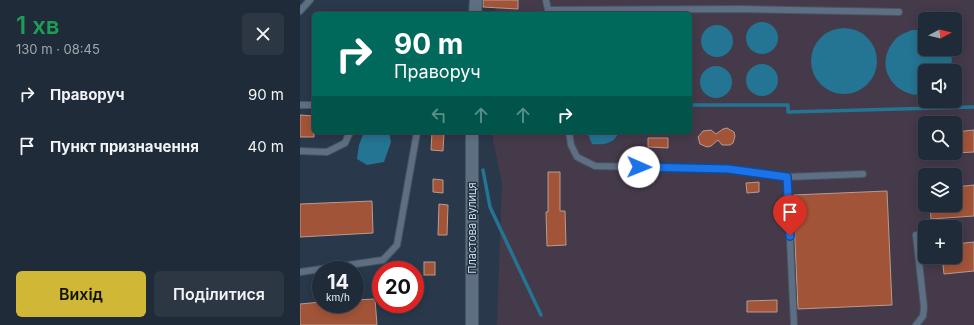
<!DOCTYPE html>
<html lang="uk">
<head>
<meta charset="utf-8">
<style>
	:root { --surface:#1f2b38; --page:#2c3743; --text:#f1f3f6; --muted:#a1a7ae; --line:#3c4753; --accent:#d1b736 }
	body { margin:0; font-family:Inter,sans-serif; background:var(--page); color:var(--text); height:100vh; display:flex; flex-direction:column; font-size:15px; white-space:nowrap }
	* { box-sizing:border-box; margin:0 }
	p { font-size:13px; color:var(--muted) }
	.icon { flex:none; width:22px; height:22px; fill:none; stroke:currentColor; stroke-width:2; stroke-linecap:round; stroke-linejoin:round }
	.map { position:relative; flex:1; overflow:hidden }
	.drawer { display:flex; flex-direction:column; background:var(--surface); width:300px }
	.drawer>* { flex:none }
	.hud { position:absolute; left:12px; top:12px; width:380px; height:122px; border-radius:6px; box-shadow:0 2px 10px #0003,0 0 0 1px var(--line); background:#00695c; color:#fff; overflow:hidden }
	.needle { width:26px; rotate:83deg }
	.buttons { position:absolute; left:618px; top:12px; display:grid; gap:8px }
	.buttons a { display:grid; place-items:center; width:44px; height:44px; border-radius:6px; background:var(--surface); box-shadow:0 2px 10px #0003,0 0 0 1px var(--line); font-size:20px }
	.speed { position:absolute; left:12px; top:261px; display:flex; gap:8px; font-size:20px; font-weight:700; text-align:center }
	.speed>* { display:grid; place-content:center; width:52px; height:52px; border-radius:50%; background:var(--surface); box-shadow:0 2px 10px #0003,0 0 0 1px var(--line); line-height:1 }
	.speed small { font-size:10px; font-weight:400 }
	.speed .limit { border:6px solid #d22; background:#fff; color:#111 }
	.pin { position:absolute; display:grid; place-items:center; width:34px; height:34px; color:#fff; margin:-41px -17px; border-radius:50% 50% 50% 0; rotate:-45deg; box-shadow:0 0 4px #0007 }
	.pin .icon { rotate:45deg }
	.me { position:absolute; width:44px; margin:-22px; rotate:91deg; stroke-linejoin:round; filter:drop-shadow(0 0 3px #0008) }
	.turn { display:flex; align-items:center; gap:14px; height:84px; padding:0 16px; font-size:18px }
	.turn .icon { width:52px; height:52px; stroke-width:2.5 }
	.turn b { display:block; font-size:28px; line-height:34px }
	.lanes { display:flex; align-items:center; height:38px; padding:0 16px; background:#0003; justify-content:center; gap:20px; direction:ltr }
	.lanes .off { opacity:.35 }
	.round { display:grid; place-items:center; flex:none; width:42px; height:42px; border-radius:6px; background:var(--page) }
	.head { display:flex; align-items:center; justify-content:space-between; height:68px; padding:0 16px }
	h1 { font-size:24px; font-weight:600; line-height:30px; color:#1e9e55 }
	.cta { display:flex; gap:8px; margin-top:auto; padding:8px 16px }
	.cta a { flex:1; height:46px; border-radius:6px; background:var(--accent); color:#111; font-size:16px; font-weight:600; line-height:46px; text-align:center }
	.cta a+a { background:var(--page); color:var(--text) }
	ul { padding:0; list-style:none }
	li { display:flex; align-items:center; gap:12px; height:52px; padding:0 16px }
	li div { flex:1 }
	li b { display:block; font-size:15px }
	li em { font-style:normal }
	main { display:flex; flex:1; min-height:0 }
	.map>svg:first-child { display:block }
</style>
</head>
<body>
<main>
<section class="drawer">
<div class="head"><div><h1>1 хв</h1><p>130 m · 08:45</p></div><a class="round"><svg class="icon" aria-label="close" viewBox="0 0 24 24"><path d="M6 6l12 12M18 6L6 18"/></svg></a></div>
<ul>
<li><svg class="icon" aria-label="right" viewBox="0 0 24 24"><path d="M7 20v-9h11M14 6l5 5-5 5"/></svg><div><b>Праворуч</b></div><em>90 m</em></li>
<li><svg class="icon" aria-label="arrive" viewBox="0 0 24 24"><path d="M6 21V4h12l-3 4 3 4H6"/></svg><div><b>Пункт призначення</b></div><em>40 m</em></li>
</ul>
<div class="cta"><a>Вихід</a><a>Поділитися</a></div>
</section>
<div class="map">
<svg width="674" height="325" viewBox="0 0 674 325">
	<rect width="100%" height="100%" fill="#29394b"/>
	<path fill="#453a4a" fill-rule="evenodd" d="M196 0H674V325H197L202 183 193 140V132H390V14H195ZM625 19H655V49H625ZM625 71H655V101H625ZM625 123H655V153H625ZM625 175H655V205H625ZM625 227H655V257H625Z"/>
	<g fill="#247493">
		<circle cx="462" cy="38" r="16"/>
		<circle cx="417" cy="41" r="16"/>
		<circle cx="544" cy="61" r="33"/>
		<path d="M612 30H625V49H649L652 59 650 71H625V95C594 98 573 66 594 41 598 35 605 33 612 30Z"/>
		<circle cx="462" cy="80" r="16"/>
		<circle cx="416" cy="82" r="16"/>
		<polygon points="64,132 89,132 91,142 84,162 67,165 57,159 59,145"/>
		<path d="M287 132H319C314 144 304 145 292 144Z"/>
	</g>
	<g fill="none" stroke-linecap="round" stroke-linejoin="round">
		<g stroke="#247493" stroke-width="3.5">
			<polyline points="390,105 488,105 488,112 674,107"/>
			<polyline points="183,170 190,207 241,315"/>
		</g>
	</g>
	<g fill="#a25438" stroke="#b89b91">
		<polygon points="183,0 218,0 218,9 183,7"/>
		<polygon points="0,115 14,116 14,137 0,137"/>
		<polygon points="427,128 434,132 435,136 433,143 430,145 422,145 418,140 411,146 407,147 400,144 398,137 403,131 411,130 416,134 423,129"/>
		<polygon points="674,130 674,152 655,153 655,132"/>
		<polygon points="132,132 144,132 143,151 131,150"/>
		<polygon points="348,138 368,138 368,148 348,147"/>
		<polygon points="248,172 260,172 260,211 265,211 266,245 247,246 246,212 248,212"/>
		<polygon points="133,179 143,180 143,193 133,192"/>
		<polygon points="459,182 459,192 447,193 446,183"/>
		<polygon points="674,185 674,216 631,219 630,205 655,205 655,187"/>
		<polygon points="587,191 592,305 498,309 493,195"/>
		<polygon points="72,201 73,233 0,237 0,204"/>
		<polygon points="139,204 148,205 147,235 138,235"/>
		<polygon points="674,242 674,271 644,274 642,257 655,257 655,244"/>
		<rect x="124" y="262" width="11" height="13"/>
		<polygon points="75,299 77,325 0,325 0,304 21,302 21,304 55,304 55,300"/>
		<polygon points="477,300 477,312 447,312 447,301"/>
	</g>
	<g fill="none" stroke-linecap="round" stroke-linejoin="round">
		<g stroke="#475564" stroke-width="8">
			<g id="service">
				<polyline points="246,0 248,10"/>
				<polyline points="0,11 10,0"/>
				<polyline points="249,14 248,10 441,9 599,12"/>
				<polyline points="0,105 14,105"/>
				<polyline points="269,132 271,145 277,157 295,166 428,169 487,177 563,174"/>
				<polyline points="0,151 27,152 45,143 50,132"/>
				<polyline points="487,177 494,325"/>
				<polyline points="616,235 624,307 623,316 616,325"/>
				<polyline points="0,272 83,260 97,245 117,132"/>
			</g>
		</g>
		<g stroke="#475564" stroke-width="14">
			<g id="minor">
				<polyline points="175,14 176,0"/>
				<polyline points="172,325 172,132"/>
			</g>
		</g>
		<use href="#service" stroke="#5e6f84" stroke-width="6"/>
		<use href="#minor" stroke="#5e6f84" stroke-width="12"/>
	</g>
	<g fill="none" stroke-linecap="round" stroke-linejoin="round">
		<g stroke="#114b97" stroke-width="10">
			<polyline id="route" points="339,167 428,169 487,177 490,236"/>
		</g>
		<use href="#route" stroke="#1a73e8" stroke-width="7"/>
	</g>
	<g text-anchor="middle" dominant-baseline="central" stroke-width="3" stroke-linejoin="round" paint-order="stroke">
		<g font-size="11" fill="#d2dce8" stroke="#1f2e40">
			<text transform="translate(172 228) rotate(-90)">Пластова вулиця</text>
		</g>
	</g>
</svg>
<div class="buttons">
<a><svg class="needle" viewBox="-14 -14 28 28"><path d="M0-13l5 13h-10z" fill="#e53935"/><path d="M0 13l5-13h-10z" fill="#a1a7ae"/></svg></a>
<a><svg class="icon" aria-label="sound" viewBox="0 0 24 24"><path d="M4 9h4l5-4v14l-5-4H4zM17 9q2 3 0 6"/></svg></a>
<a><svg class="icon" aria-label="search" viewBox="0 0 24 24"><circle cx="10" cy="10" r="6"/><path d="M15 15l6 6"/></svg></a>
<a><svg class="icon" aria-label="layers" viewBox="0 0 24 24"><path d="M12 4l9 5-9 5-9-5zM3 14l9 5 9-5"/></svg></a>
<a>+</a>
</div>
<div class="speed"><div>14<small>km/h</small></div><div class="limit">20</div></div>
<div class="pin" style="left:490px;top:236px;background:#d93025"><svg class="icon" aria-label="arrive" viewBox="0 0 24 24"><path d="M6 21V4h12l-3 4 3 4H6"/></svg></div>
<svg class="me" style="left:339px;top:167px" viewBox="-20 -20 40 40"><circle r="19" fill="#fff"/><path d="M0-13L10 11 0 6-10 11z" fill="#1a73e8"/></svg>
<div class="hud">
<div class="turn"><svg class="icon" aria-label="right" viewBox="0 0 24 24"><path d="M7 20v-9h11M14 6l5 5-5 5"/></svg><div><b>90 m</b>Праворуч</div></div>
<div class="lanes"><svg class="icon off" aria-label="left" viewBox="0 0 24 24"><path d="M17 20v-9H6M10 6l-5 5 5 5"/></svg><svg class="icon off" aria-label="ahead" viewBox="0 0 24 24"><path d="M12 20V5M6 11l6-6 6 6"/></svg><svg class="icon off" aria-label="ahead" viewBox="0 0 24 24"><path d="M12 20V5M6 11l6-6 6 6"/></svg><svg class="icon" aria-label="right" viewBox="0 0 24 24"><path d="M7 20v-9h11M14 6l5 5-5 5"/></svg></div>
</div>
</div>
</main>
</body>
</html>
